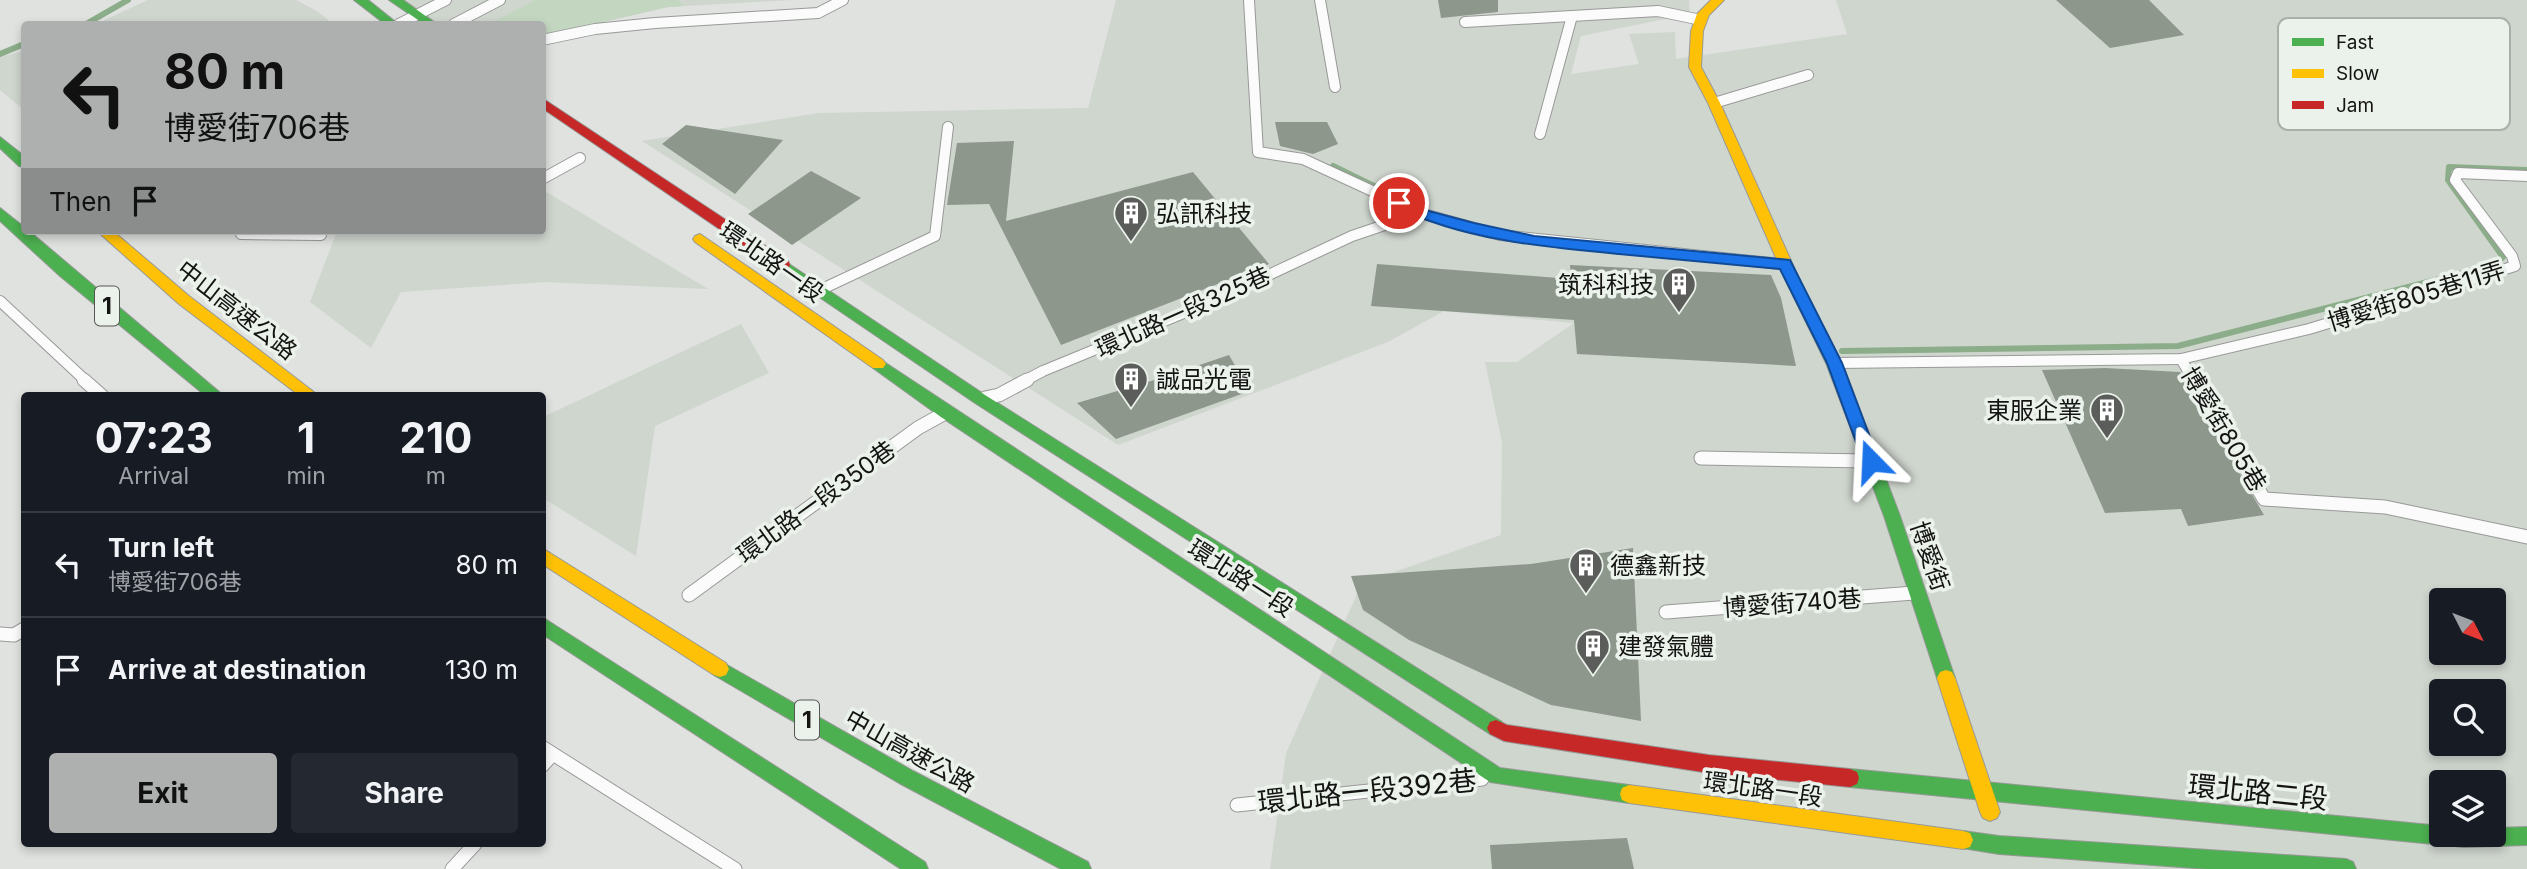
<!DOCTYPE html>
<html lang="en">
<head>
<meta charset="utf-8">
<style>
	:root { --surface:#171b24; --page:#242831; --text:#f1f3f6; --muted:#9ea1a6; --line:#363941; --accent:#aeb0b0 }
	body { margin:0; font-family:Inter,"Noto Sans TC",sans-serif; background:var(--page); color:var(--text); height:100vh; display:flex; flex-direction:column; font-size:26px; white-space:nowrap }
	* { box-sizing:border-box; margin:0 }
	p { font-size:23px; color:var(--muted) }
	.icon { flex:none; width:38px; height:38px; fill:none; stroke:currentColor; stroke-width:2; stroke-linecap:round; stroke-linejoin:round }
	.map { position:relative; flex:1; overflow:hidden }
	.details { position:absolute; left:21px; top:392px; width:525px; height:455px; display:flex; flex-direction:column; background:var(--surface); border-radius:7px; box-shadow:0 4px 10px #0003 }
	.details>* { flex:none }
	.top-card { position:absolute; left:21px; top:21px; width:525px; height:214px; border-radius:7px; box-shadow:0 4px 10px #0003; background:#aeb0b0; color:#111; overflow:hidden }
	.needle { width:46px; rotate:132deg }
	.buttons { position:absolute; left:2429px; top:588px; display:grid; gap:14px }
	.buttons a { display:grid; place-items:center; width:77px; height:77px; border-radius:7px; background:var(--surface); box-shadow:0 4px 10px #0003; font-size:35px }
	.pin { position:absolute; display:grid; place-items:center; width:60px; height:60px; color:#fff; margin:-30px; border:4px solid #fff; border-radius:50%; box-shadow:0 2px 7px #0007 }
	.me { position:absolute; width:77px; margin:-38px; rotate:339deg; stroke-linejoin:round; filter:drop-shadow(0 0 5px #0008) }
	.turn { display:flex; align-items:center; gap:24px; height:147px; padding:0 28px; font-size:32px }
	.turn .icon { width:91px; height:91px; stroke-width:2.5 }
	.turn b { display:block; font-size:49px; line-height:60px }
	.then { display:flex; align-items:center; height:66px; padding:0 28px; background:#0003; gap:14px; font-size:26px }
	.eta { display:flex; justify-content:space-evenly; align-items:center; height:119px; text-align:center }
	.eta b { font-size:42px; font-weight:700; line-height:49px }
	.cta { display:flex; gap:14px; margin-top:auto; padding:14px 28px }
	.cta a { flex:1; height:80px; border-radius:7px; background:var(--accent); color:#111; font-size:28px; font-weight:700; line-height:80px; text-align:center }
	.cta a+a { background:var(--page); color:var(--text) }
	ul { padding:0; list-style:none }
	li { display:flex; align-items:center; gap:21px; height:105px; padding:0 28px; border-top:2px solid var(--line) }
	li div { flex:1 }
	li b { display:block; font-size:26px }
	li em { font-style:normal }
	.map>svg:first-child { display:block }
</style>
</head>
<body>
<div class="map">
<svg width="2527" height="869" viewBox="0 0 2527 869">
	<rect width="100%" height="100%" fill="#dfe2df"/>
	<g fill="#cfd6ce" fill-rule="evenodd">
		<polygon points="148,0 296,0 317,11 333,24 96,24"/>
		<polygon points="403,0 792,0 668,7 543,36 542,24 436,24"/>
		<path d="M1116 0H1689L1690 14 1581 36 1571 74 1639 64 1629 34 1675 32 1676 59 1847 34 1836 0H2527V869H1270L1286 753 1362 583 1501 535 1502 442 1485 362H1517L1574 323 1444 311 1388 342 1118 445 642 141 819 113 1088 108ZM2441 600H2494V653H2441ZM2441 691H2494V744H2441ZM2441 782H2494V835H2441Z"/>
		<polygon points="24,51 24,110 0,90 0,57"/>
		<polygon points="543,190 708,289 545,282 401,292 371,348 310,302 337,231 542,231"/>
		<polygon points="741,324 769,373 655,426 636,556 543,498 543,417"/>
	</g>
	<polygon fill="#c2d6c0" points="536,0 678,0 683,6 668,7 543,36 542,24 489,24"/>
	<g fill="none" stroke-linecap="round" stroke-linejoin="round">
		<g stroke="#8cad89" stroke-width="6">
			<polyline points="86,24 128,0"/>
			<polyline points="0,54 24,44"/>
			<polyline points="1333,166 1380,189"/>
			<polyline points="1842,351 2178,346 2494,265 2503,257 2448,180 2449,167 2527,170"/>
		</g>
	</g>
	<g fill="#8d978c">
		<polygon points="1438,0 1498,0 1498,12 1441,18"/>
		<polygon points="2056,0 2149,0 2184,35 2110,48"/>
		<polygon points="1275,122 1327,122 1338,144 1313,154 1280,146"/>
		<polygon points="686,125 783,140 735,194 662,144"/>
		<polygon points="1014,141 1006,221 1193,172 1269,264 1061,345 989,204 947,205 957,143"/>
		<polygon points="811,171 861,198 792,245 748,214"/>
		<polygon points="1377,264 1571,279 1570,265 1771,275 1781,298 1796,366 1577,354 1574,320 1371,306"/>
		<polygon points="1229,355 1250,391 1116,439 1077,403 1161,378"/>
		<polygon points="2105,368 2180,372 2264,515 2188,526 2181,509 2105,513 2042,370"/>
		<polygon points="1633,548 1641,721 1551,705 1409,640 1363,610 1351,576 1531,564"/>
		<polygon points="1627,838 1634,869 1492,869 1490,845"/>
	</g>
	<g fill="none" stroke-linecap="round" stroke-linejoin="round">
		<g stroke="#989998" stroke-width="12">
			<g id="lane-far1">
				<polyline points="1249,0 1258,152 1303,159 1420,213 1500,235 1781,264"/>
				<polyline points="1320,0 1335,87"/>
				<polyline points="1465,22 1658,11 1701,20"/>
				<polyline points="399,24 446,0"/>
				<polyline points="454,24 500,0"/>
				<polyline points="542,40 595,29 655,23 818,13 843,0"/>
				<polyline points="1714,103 1808,75"/>
				<polyline points="1540,134 1572,16"/>
				<polyline points="542,179 580,158"/>
				<polyline points="243,231 241,234 321,235"/>
				<polyline points="820,290 935,236 948,127"/>
				<polyline points="0,301 86,381"/>
				<polyline points="2181,359 2194,381"/>
				<polyline points="1835,363 2181,359 2309,329 2515,266 2512,256 2455,180 2458,173 2527,176"/>
				<polyline points="1024,381 1043,371 1213,301 1352,236 1420,213"/>
			</g>
		</g>
		<g stroke="#989998" stroke-width="15">
			<g id="lane">
				<polyline points="84,380 102,396"/>
				<polyline points="2193,380 2264,499 2385,507 2527,537"/>
				<polyline points="985,398 999,395 1027,380"/>
				<polyline points="1701,458 1867,461"/>
				<polyline points="689,595 918,428 945,413"/>
				<polyline points="1666,612 1914,593"/>
				<polyline points="0,634 14,635 24,629"/>
				<polyline points="542,747 735,869"/>
				<polyline points="542,766 552,755"/>
				<polyline points="1237,805 1482,779"/>
				<polyline points="452,869 475,844"/>
			</g>
		</g>
		<g stroke="#989998" stroke-width="2">
			<g id="fast">
				<polygon points="354,0 368,0 398,24 385,24"/>
				<polygon points="389,0 403,0 437,24 424,24"/>
				<polygon points="0,137 24,156 24,167 19,166 0,148"/>
				<polygon points="0,208 24,227 24,231 29,231 224,396 206,396 60,276 0,221"/>
				<polygon points="783,260 985,395 1502,722 1505,728 1502,734 1496,736 1490,734 975,403 778,269 776,265 778,261"/>
				<polygon points="1794,278 1801,283 1842,363 1900,516 1955,678 1952,684 1946,686 1940,684 1937,678 1884,516 1826,363 1787,283"/>
				<polygon points="878,358 1500,768 1629,785 1636,788 1638,794 1636,800 1629,803 1490,782 941,417 873,368 870,364"/>
				<polygon points="542,617 925,862 928,869 901,869 542,634"/>
				<polygon points="720,661 913,771 1088,862 1091,869 1061,869 899,783 714,675 711,669 714,663"/>
				<polygon points="1850,769 2441,826 2441,835 2494,835 2494,828 2527,827 2527,845 2464,847 1850,787 1843,784 1841,778 1843,772"/>
				<polygon points="1963,831 1999,836 2346,859 2353,862 2356,869 2208,869 1999,854 1956,847 1953,840 1956,833"/>
			</g>
		</g>
		<g stroke="#989998" stroke-width="2">
			<g id="slow">
				<polygon points="1711,0 1724,0 1709,15 1703,31 1701,67 1720,103 1801,283 1794,288 1787,283 1708,103 1689,67 1691,31 1697,14"/>
				<polygon points="97,231 113,231 189,296 319,396 300,396 179,304"/>
				<polygon points="700,234 883,360 886,364 883,368 873,368 695,242 693,239 695,236"/>
				<polygon points="542,548 726,663 729,669 726,675 720,677 714,675 542,564"/>
				<polygon points="1946,670 1952,672 1955,678 2000,812 1997,818 1990,821 1983,818 1980,812 1937,678 1940,672"/>
				<polygon points="1629,785 1963,831 1970,833 1973,840 1970,847 1963,849 1629,803 1622,800 1620,794 1622,788"/>
			</g>
		</g>
		<g stroke="#989998" stroke-width="2">
			<g id="jam">
				<polygon points="542,98 788,261 790,265 788,269 778,269 542,108"/>
				<polygon points="1496,720 1507,725 1709,755 1850,769 1857,772 1859,778 1857,784 1850,787 1709,773 1504,741 1490,734 1487,728 1490,722"/>
			</g>
		</g>
		<use href="#lane-far1" stroke="#fafbfa" stroke-width="10"/>
		<use href="#lane" stroke="#fafbfa" stroke-width="13"/>
		<use href="#fast" fill="#4caf50" fill-rule="evenodd"/>
		<use href="#slow" fill="#ffc107" fill-rule="evenodd"/>
		<use href="#jam" fill="#c62828" fill-rule="evenodd"/>
	</g>
	<path fill="#1a73e8" stroke="#114b97" stroke-width="2" d="M1399 198 1425 210 1474 223 1534 236 1790 260 1842 363 1879 461 1877 466H1866L1863 461 1827 363 1780 269C1727 264 1673 259 1619 254 1543 247 1463 240 1394 206L1392 203Z"/>
	<defs>
		<g id="building-pin" transform="scale(1.75)"><path d="M0 17L-7.5 6A9.5 9.5 0 1 1 7.5 6Z" fill="#5b5d5a" stroke="#ebf1eb"/><path d="M-4-6H4V6H1V3H-1V6H-4ZM-2.5-4.3h1.7v1.8h-1.7ZM.8-4.3h1.7v1.8H.8ZM-2.5-1h1.7V.8h-1.7ZM.8-1h1.7V.8H.8Z" fill="#fff"/></g>
	</defs>
	<g fill-rule="evenodd">
		<use href="#building-pin" x="1131" y="213"/>
		<use href="#building-pin" x="1679" y="284"/>
		<use href="#building-pin" x="1131" y="379"/>
		<use href="#building-pin" x="2107" y="410"/>
		<use href="#building-pin" x="1586" y="565"/>
		<use href="#building-pin" x="1593" y="646"/>
	</g>
	<g text-anchor="middle" dominant-baseline="central" stroke-width="7" stroke-linejoin="round" paint-order="stroke">
		<g fill="#ebf1eb" stroke="#545754" stroke-width="2">
			<rect x="95" y="286.5" width="24" height="39" rx="5"/>
			<rect x="795" y="700.5" width="24" height="39" rx="5"/>
		</g>
		<g font-size="23" font-weight="bold" fill="#141513">
			<text x="107" y="306">1</text>
			<text x="807" y="720">1</text>
		</g>
		<g font-size="24" fill="#141513" stroke="#ebf1eb" text-anchor="start">
			<text x="1156" y="213">弘訊科技</text>
			<text x="1654" y="284" text-anchor="end">筑科科技</text>
			<text x="1156" y="379">誠品光電</text>
			<text x="2082" y="410" text-anchor="end">東服企業</text>
			<text x="1610" y="565">德鑫新技</text>
			<text x="1618" y="646">建發氣體</text>
		</g>
		<g font-size="24" fill="#141513" stroke="#ebf1eb">
			<text transform="translate(772 262) rotate(35)">環北路一段</text>
			<text transform="translate(2416 296) rotate(-17)">博愛街805巷11弄</text>
			<text transform="translate(237 310) rotate(38)">中山高速公路</text>
			<text transform="translate(1183 312) rotate(-24)">環北路一段325巷</text>
			<text transform="translate(2224 429) rotate(59)">博愛街805巷</text>
			<text transform="translate(816 502) rotate(-36)">環北路一段350巷</text>
			<text transform="translate(1930 556) rotate(71)">博愛街</text>
			<text transform="translate(1241 578) rotate(33)">環北路一段</text>
			<text transform="translate(1792 603) rotate(-4)">博愛街740巷</text>
			<text transform="translate(910 751) rotate(29)">中山高速公路</text>
			<text transform="translate(1763 789) rotate(8)">環北路一段</text>
		</g>
		<g font-size="28" fill="#141513" stroke="#ebf1eb">
			<text transform="translate(1367 791) rotate(-6)">環北路一段392巷</text>
			<text transform="translate(2258 792) rotate(6)">環北路二段</text>
		</g>
	</g>
	<rect x="2278" y="18" width="232" height="112" rx="10" fill="#ebf1eb" stroke="#aaafaa" stroke-width="2"/>
	<rect x="2292" y="38" width="32" height="8" fill="#4caf50"/>
	<rect x="2292" y="69" width="32" height="9" fill="#ffc107"/>
	<rect x="2292" y="101" width="32" height="8" fill="#c62828"/>
	<g font-size="19" fill="#141513">
		<text x="2336" y="49">Fast</text>
		<text x="2336" y="80">Slow</text>
		<text x="2336" y="112">Jam</text>
	</g>
</svg>
<div class="buttons">
<a><svg class="needle" viewBox="-14 -14 28 28"><path d="M0-13l5 13h-10z" fill="#e53935"/><path d="M0 13l5-13h-10z" fill="#9ea1a6"/></svg></a>
<a><svg class="icon" aria-label="search" viewBox="0 0 24 24"><circle cx="10" cy="10" r="6"/><path d="M15 15l6 6"/></svg></a>
<a><svg class="icon" aria-label="layers" viewBox="0 0 24 24"><path d="M12 4l9 5-9 5-9-5zM3 14l9 5 9-5"/></svg></a>
</div>
<div class="pin" style="left:1399px;top:203px;background:#d93025"><svg class="icon" aria-label="arrive" viewBox="0 0 24 24"><path d="M6 21V4h12l-3 4 3 4H6"/></svg></div>
<svg class="me" style="left:1871px;top:461px" viewBox="-20 -20 40 40"><path d="M0-17L14 15 0 8-14 15z" fill="#1a73e8" stroke="#fff" stroke-width="4"/></svg>
<div class="top-card">
<div class="turn"><svg class="icon" aria-label="left" viewBox="0 0 24 24"><path d="M17 20v-9H6M10 6l-5 5 5 5"/></svg><div><b>80 m</b>博愛街706巷</div></div>
<div class="then">Then<svg class="icon" aria-label="arrive" viewBox="0 0 24 24"><path d="M6 21V4h12l-3 4 3 4H6"/></svg></div>
</div>
<section class="details">
<div class="eta">
<div><b>07:23</b><p>Arrival</p></div>
<div><b>1</b><p>min</p></div>
<div><b>210</b><p>m</p></div>
</div>
<ul>
<li><svg class="icon" aria-label="left" viewBox="0 0 24 24"><path d="M17 20v-9H6M10 6l-5 5 5 5"/></svg><div><b>Turn left</b><p>博愛街706巷</p></div><em>80 m</em></li>
<li><svg class="icon" aria-label="arrive" viewBox="0 0 24 24"><path d="M6 21V4h12l-3 4 3 4H6"/></svg><div><b>Arrive at destination</b></div><em>130 m</em></li>
</ul>
<div class="cta"><a>Exit</a><a>Share</a></div>
</section>
</div>
</body>
</html>
